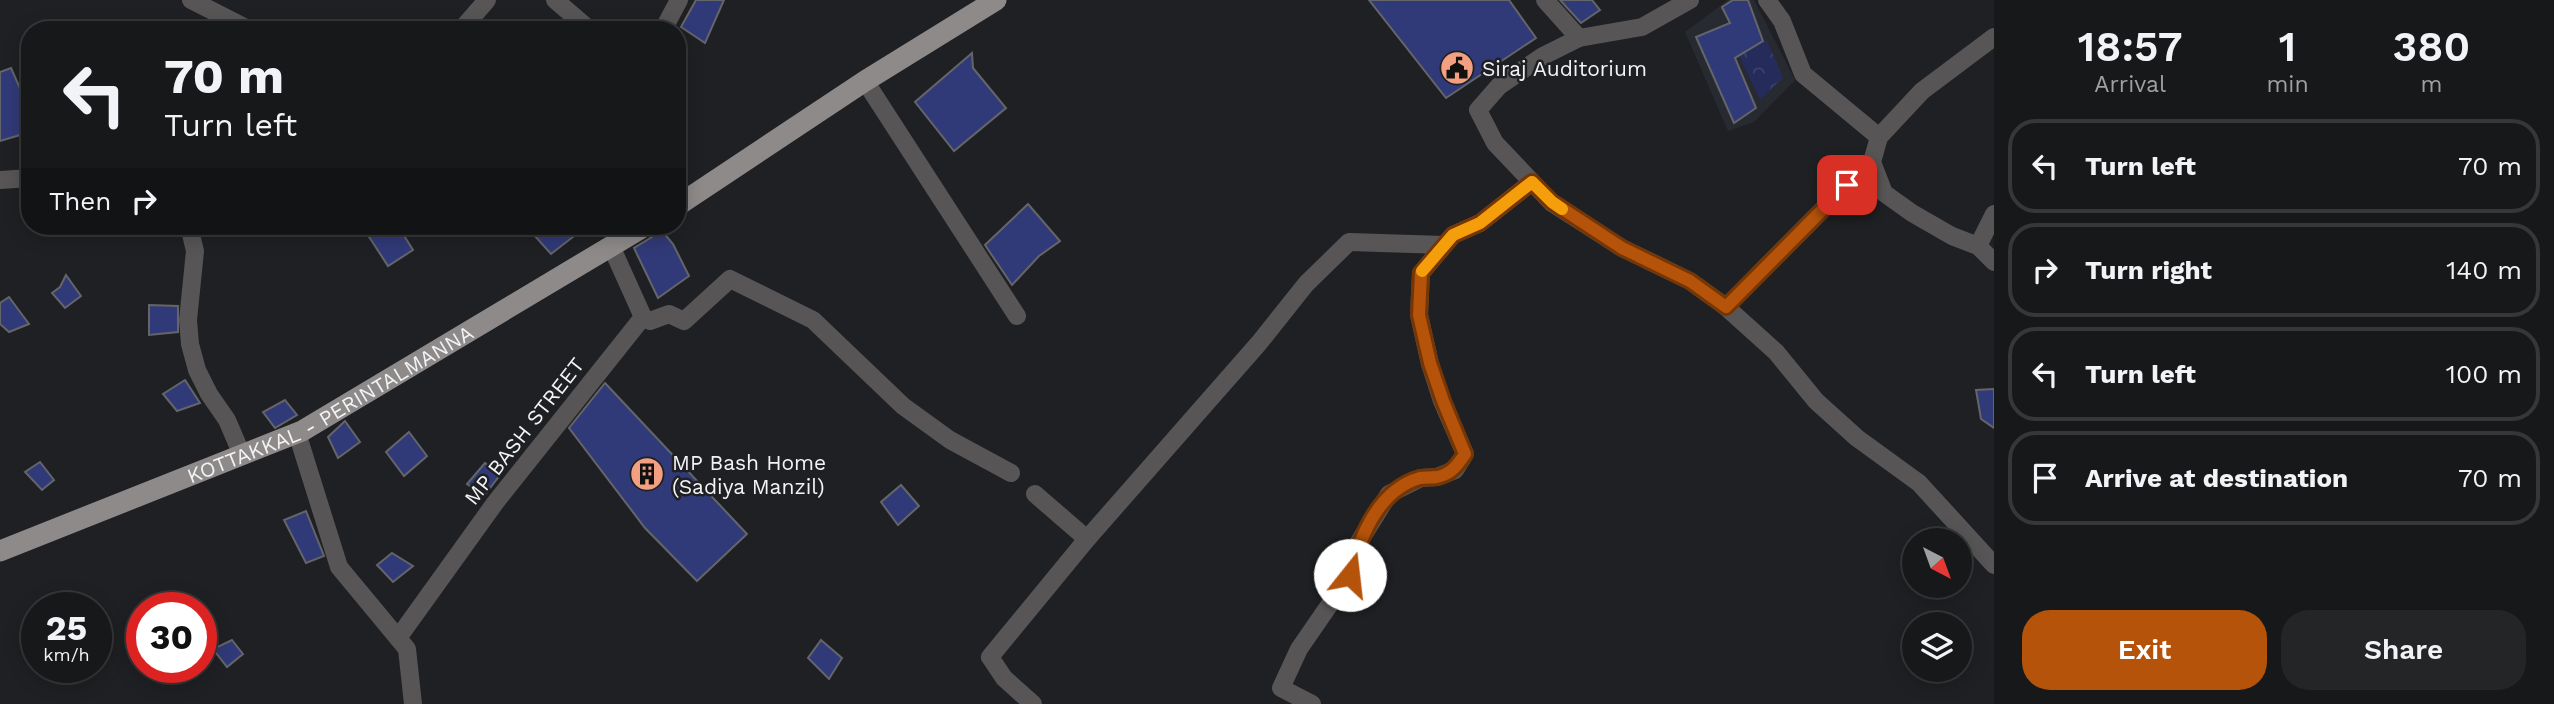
<!DOCTYPE html>
<html lang="en">
<head>
<meta charset="utf-8">
<style>
	:root { --surface:#17181a; --page:#242527; --text:#f1f3f6; --muted:#9ea0a2; --line:#363739; --accent:#b45309 }
	body { margin:0; font-family:"Work Sans",sans-serif; background:var(--page); color:var(--text); height:100vh; display:flex; flex-direction:column; font-size:26px; white-space:nowrap }
	* { box-sizing:border-box; margin:0 }
	p { font-size:23px; color:var(--muted) }
	.icon { flex:none; width:38px; height:38px; fill:none; stroke:currentColor; stroke-width:2; stroke-linecap:round; stroke-linejoin:round }
	.map { position:relative; flex:1; overflow:hidden }
	.panel { display:flex; flex-direction:column; background:var(--surface); width:560px }
	.panel>* { flex:none }
	.banner { position:absolute; left:21px; top:21px; width:665px; height:214px; border-radius:28px; box-shadow:0 4px 18px #0003,0 0 0 2px var(--line); background:#17181a; color:var(--text); overflow:hidden }
	.needle { width:46px; rotate:139deg }
	.fabs { position:absolute; left:1902px; top:528px; display:grid; gap:14px }
	.fabs a { display:grid; place-items:center; width:70px; height:70px; border-radius:50%; background:var(--surface); box-shadow:0 4px 18px #0003,0 0 0 2px var(--line); font-size:35px }
	.speed { position:absolute; left:21px; top:592px; display:flex; gap:14px; font-size:35px; font-weight:700; text-align:center }
	.speed>* { display:grid; place-content:center; width:91px; height:91px; border-radius:50%; background:var(--surface); box-shadow:0 4px 18px #0003,0 0 0 2px var(--line); line-height:1 }
	.speed small { font-size:18px; font-weight:400 }
	.speed .limit { border:10px solid #d22; background:#fff; color:#111 }
	.pin { position:absolute; display:grid; place-items:center; width:60px; height:60px; color:#fff; margin:-30px; border-radius:14px; box-shadow:0 4px 10px #0006 }
	.me { position:absolute; width:77px; margin:-38px; rotate:16deg; stroke-linejoin:round; filter:drop-shadow(0 0 5px #0008) }
	.turn { display:flex; align-items:center; gap:24px; height:147px; padding:0 28px; font-size:32px }
	.turn .icon { width:91px; height:91px; stroke-width:2.5 }
	.turn b { display:block; font-size:49px; line-height:60px }
	.then { display:flex; align-items:center; height:66px; padding:0 28px; background:#0003; gap:14px; font-size:26px }
	.eta { display:flex; justify-content:space-evenly; align-items:center; height:119px; text-align:center }
	.eta b { font-size:42px; font-weight:600; line-height:49px }
	.cta { display:flex; gap:14px; margin-top:auto; padding:14px 28px }
	.cta a { flex:1; height:80px; border-radius:28px; background:var(--accent); color:#fff; font-size:28px; font-weight:600; line-height:80px; text-align:center }
	.cta a+a { background:var(--page); color:var(--text) }
	ul { padding:0; list-style:none }
	li { display:flex; align-items:center; gap:21px; height:94px; margin:0 14px 10px; padding:0 14px; border:4px solid var(--line); border-radius:28px }
	li div { flex:1 }
	li b { display:block; font-size:26px }
	li em { font-style:normal }
	main { display:flex; flex:1; min-height:0 }
	.map>svg:first-child { display:block }
</style>
</head>
<body>
<main>
<div class="map">
<svg width="1994" height="704" viewBox="0 0 1994 704">
	<defs>
		<pattern id="forest-crowns" width="20" height="18" patternUnits="userSpaceOnUse" patternTransform="scale(1.75)"><rect width="20" height="18" fill="#252c5b"/><path d="M2 6a3 3 0 1 1 6 0M12 15a3 3 0 1 1 6 0" fill="none" stroke="#3a416b"/></pattern>
	</defs>
	<rect width="100%" height="100%" fill="#1f2023"/>
	<polygon fill="#282a32" points="1728,0 1754,0 1795,80 1754,122 1728,131 1685,32"/>
	<polygon fill="url(#forest-crowns)" points="1767,41 1783,78 1760,99 1738,54"/>
	<g fill="#313a78" stroke="#646568" stroke-width="2">
		<polygon points="696,0 724,0 705,43 681,27"/>
		<polygon points="1369,0 1509,0 1536,38 1446,98"/>
		<polygon points="1560,0 1592,0 1600,10 1581,23"/>
		<polygon points="1733,0 1748,0 1763,41 1735,58 1756,108 1734,123 1696,37 1730,23 1722,7"/>
		<polygon points="972,53 973,68 1006,108 954,151 915,102"/>
		<polygon points="11,68 19,86 30,124 20,135 0,141 0,72"/>
		<polygon points="1028,204 1060,241 1039,256 1012,285 985,245"/>
		<polygon points="362,226 398,226 413,250 388,266"/>
		<polygon points="544,226 587,226 551,254 534,235"/>
		<polygon points="658,226 673,244 689,276 658,298 634,248 652,237"/>
		<polygon points="66,275 81,296 65,308 52,293 60,287"/>
		<polygon points="9,297 29,324 9,332 0,324 0,303"/>
		<polygon points="149,305 178,306 178,332 149,335"/>
		<polygon points="185,380 200,403 177,411 163,394"/>
		<polygon points="605,383 747,534 697,581 645,528 569,428"/>
		<polygon points="1994,389 1994,428 1981,419 1976,390"/>
		<polygon points="285,400 297,415 275,428 263,412"/>
		<polygon points="345,421 360,442 338,458 328,437"/>
		<polygon points="409,432 427,456 404,476 386,452"/>
		<polygon points="40,462 54,480 42,490 25,472"/>
		<polygon points="485,463 500,475 484,496 467,484"/>
		<polygon points="901,485 919,506 898,525 881,502"/>
		<polygon points="306,511 324,556 306,563 284,520"/>
		<polygon points="392,553 413,566 393,582 377,565"/>
		<polygon points="232,640 243,654 227,667 213,649"/>
		<polygon points="821,640 842,658 829,679 808,658"/>
	</g>
	<g fill="none" stroke-linecap="round" stroke-linejoin="round">
		<g stroke="#575555" stroke-width="18">
			<polyline points="191,0 250,30"/>
			<polyline points="555,0 590,30"/>
			<polyline points="1545,0 1579,38 1642,27 1690,0"/>
			<polyline points="1767,0 1782,21 1803,74 1879,137"/>
			<polyline points="461,30 487,0"/>
			<polyline points="663,30 679,0"/>
			<polyline points="1994,37 1922,91 1879,137 1872,162 1884,193 1912,213 1952,236 1978,246 1994,262"/>
			<polyline points="1579,38 1543,56 1499,86 1478,110 1495,143 1552,203 1622,248 1690,281 1726,307"/>
			<polyline points="865,81 1017,316"/>
			<polyline points="0,180 30,178"/>
			<polyline points="1847,185 1726,307 1776,352 1816,401 1857,438 1919,483 1994,565"/>
			<polyline points="189,226 195,251 188,320 190,344 197,370 209,394 227,420 242,455"/>
			<polyline points="1978,246 1994,214"/>
			<polyline points="643,317 650,321 669,314 684,321 730,279 813,320 903,406 950,440 1011,473"/>
			<polyline points="297,433 339,567 407,649 413,704"/>
			<polyline points="1035,494 1087,539"/>
			<polyline points="398,638 495,503 643,317 611,246"/>
			<polyline points="1033,704 1004,678 990,657 1087,539 1259,343 1306,284 1349,242 1444,245"/>
			<polyline points="1312,704 1281,688 1299,649 1350,575 1359,542 1389,494 1421,478 1437,477 1455,470 1465,454 1442,401 1430,364 1419,315 1421,273 1453,235 1480,223 1532,182"/>
		</g>
		<g stroke="#8e8a89" stroke-width="21">
			<polyline points="677,206 865,81 996,0"/>
			<path id="s1" d="M0 551 302 431 645 226"/>
		</g>
	</g>
	<g fill="none" stroke-linecap="round" stroke-linejoin="round">
		<g stroke="#753606" stroke-width="18">
			<path id="route" d="M1350 575C1360 537 1378 490 1420 478 1425 477 1431 478 1437 477 1451 474 1457 466 1465 454L1443 401 1430 363 1419 315 1421 273 1453 235 1480 223 1532 182 1552 202 1622 248 1690 281 1726 307 1847 185"/>
		</g>
		<use href="#route" stroke="#b45309" stroke-width="12"/>
		<polyline stroke="#f59e0b" stroke-width="12" points="1422,271 1453,235 1480,223 1532,182 1552,202 1562,209"/>
	</g>
	<defs>
		<g id="civic-disc" transform="scale(1.75)"><circle r="9.5" fill="#f2a081" stroke="#1f2023"/><path d="M-.6-6.5H3V-4.5H.6V-3L4-1V1h2V6H-6V1h2V-1L-.6-3ZM-1.2 2.5V6h2.4V2.5Z" fill="#111"/></g>
		<g id="building-disc" transform="scale(1.75)"><circle r="9.5" fill="#f2a081" stroke="#1f2023"/><path d="M-4-6H4V6H1V3H-1V6H-4ZM-2.5-4.3h1.7v1.8h-1.7ZM.8-4.3h1.7v1.8H.8ZM-2.5-1h1.7V.8h-1.7ZM.8-1h1.7V.8H.8Z" fill="#111"/></g>
	</defs>
	<g fill-rule="evenodd">
		<use href="#civic-disc" x="1457" y="68"/>
		<use href="#building-disc" x="647" y="474"/>
	</g>
	<g text-anchor="middle" dominant-baseline="central" stroke-width="5" stroke-linejoin="round" paint-order="stroke">
		<g font-size="21" fill="#f2f3f5" stroke="#1f2023" text-anchor="start">
			<text x="1482" y="68">Siraj Auditorium</text>
			<text x="672" y="462">MP Bash Home<tspan x="672" dy="24">(Sadiya Manzil)</tspan></text>
		</g>
		<g font-size="21" fill="#f2f3f5" stroke="#1f2023">
			<text stroke="none"><textPath href="#s1" startOffset="362">KOTTAKKAL - PERINTALMANNA</textPath></text>
			<text transform="translate(524 431) rotate(-52)">MP BASH STREET</text>
		</g>
	</g>
</svg>
<div class="fabs">
<a><svg class="needle" viewBox="-14 -14 28 28"><path d="M0-13l5 13h-10z" fill="#e53935"/><path d="M0 13l5-13h-10z" fill="#9ea0a2"/></svg></a>
<a><svg class="icon" aria-label="layers" viewBox="0 0 24 24"><path d="M12 4l9 5-9 5-9-5zM3 14l9 5 9-5"/></svg></a>
</div>
<div class="speed"><div>25<small>km/h</small></div><div class="limit">30</div></div>
<div class="pin" style="left:1847px;top:185px;background:#d93025"><svg class="icon" aria-label="arrive" viewBox="0 0 24 24"><path d="M6 21V4h12l-3 4 3 4H6"/></svg></div>
<svg class="me" style="left:1350px;top:575px" viewBox="-20 -20 40 40"><circle r="19" fill="#fff"/><path d="M0-13L10 11 0 6-10 11z" fill="#b45309"/></svg>
<div class="banner">
<div class="turn"><svg class="icon" aria-label="left" viewBox="0 0 24 24"><path d="M17 20v-9H6M10 6l-5 5 5 5"/></svg><div><b>70 m</b>Turn left</div></div>
<div class="then">Then<svg class="icon" aria-label="right" viewBox="0 0 24 24"><path d="M7 20v-9h11M14 6l5 5-5 5"/></svg></div>
</div>
</div>
<section class="panel">
<div class="eta">
<div><b>18:57</b><p>Arrival</p></div>
<div><b>1</b><p>min</p></div>
<div><b>380</b><p>m</p></div>
</div>
<ul>
<li><svg class="icon" aria-label="left" viewBox="0 0 24 24"><path d="M17 20v-9H6M10 6l-5 5 5 5"/></svg><div><b>Turn left</b></div><em>70 m</em></li>
<li><svg class="icon" aria-label="right" viewBox="0 0 24 24"><path d="M7 20v-9h11M14 6l5 5-5 5"/></svg><div><b>Turn right</b></div><em>140 m</em></li>
<li><svg class="icon" aria-label="left" viewBox="0 0 24 24"><path d="M17 20v-9H6M10 6l-5 5 5 5"/></svg><div><b>Turn left</b></div><em>100 m</em></li>
<li><svg class="icon" aria-label="arrive" viewBox="0 0 24 24"><path d="M6 21V4h12l-3 4 3 4H6"/></svg><div><b>Arrive at destination</b></div><em>70 m</em></li>
</ul>
<div class="cta"><a>Exit</a><a>Share</a></div>
</section>
</main>
</body>
</html>
